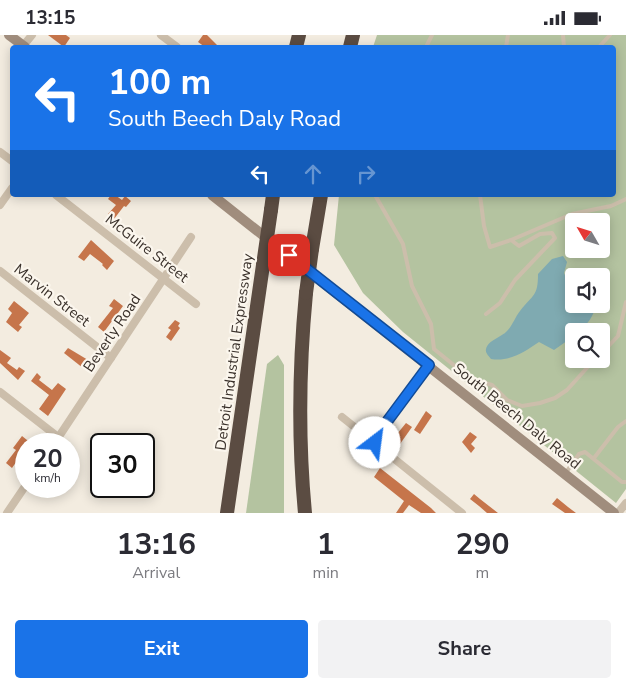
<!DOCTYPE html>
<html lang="en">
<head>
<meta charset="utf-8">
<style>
	:root { --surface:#fff; --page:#f2f2f3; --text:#2b2b33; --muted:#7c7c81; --accent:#1a73e8 }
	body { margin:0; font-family:"Nunito Sans",sans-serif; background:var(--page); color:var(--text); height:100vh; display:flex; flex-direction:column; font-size:19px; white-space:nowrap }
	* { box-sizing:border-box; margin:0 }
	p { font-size:16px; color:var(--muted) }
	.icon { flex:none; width:28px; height:28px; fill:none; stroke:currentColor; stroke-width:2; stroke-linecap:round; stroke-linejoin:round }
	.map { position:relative; height:478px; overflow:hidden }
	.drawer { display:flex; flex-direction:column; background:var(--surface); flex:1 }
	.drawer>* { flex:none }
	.top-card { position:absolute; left:10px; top:10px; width:606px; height:152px; border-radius:5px; box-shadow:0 2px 12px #0003; background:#1a73e8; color:#fff; overflow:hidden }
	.needle { width:32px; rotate:309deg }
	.buttons { position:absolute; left:565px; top:178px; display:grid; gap:10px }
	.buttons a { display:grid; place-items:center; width:45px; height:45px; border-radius:5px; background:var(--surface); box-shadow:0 2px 12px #0003; font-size:25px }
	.speed { position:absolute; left:15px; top:398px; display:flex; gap:10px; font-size:25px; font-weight:700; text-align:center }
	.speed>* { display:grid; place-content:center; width:65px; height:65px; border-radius:50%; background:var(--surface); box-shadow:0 2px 12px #0003; line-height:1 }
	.speed small { font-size:12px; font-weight:400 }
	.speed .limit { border:2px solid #111; border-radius:8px; background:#fff; color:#111 }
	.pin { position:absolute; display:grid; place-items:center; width:42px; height:42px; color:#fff; margin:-21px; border-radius:10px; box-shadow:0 2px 8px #0006 }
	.me { position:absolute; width:55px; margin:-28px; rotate:30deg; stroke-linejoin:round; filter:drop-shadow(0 0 4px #0008) }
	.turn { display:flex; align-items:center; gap:18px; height:105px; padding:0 15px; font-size:22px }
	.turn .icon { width:65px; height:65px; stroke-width:2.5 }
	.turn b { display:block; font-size:35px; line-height:42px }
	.lanes { display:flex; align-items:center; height:48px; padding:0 15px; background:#0003; justify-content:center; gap:25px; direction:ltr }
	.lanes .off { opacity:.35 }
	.eta { display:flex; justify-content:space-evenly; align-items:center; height:85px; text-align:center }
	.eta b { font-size:30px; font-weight:700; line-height:35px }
	.primary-button { display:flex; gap:10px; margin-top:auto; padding:10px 15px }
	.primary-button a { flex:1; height:58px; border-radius:5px; background:var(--accent); color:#fff; font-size:20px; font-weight:700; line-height:58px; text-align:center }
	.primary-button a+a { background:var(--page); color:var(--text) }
	.status { display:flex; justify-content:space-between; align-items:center; height:35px; padding:0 25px; background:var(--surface); direction:ltr }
	.status svg { height:14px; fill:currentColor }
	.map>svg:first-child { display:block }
</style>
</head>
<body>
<div class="status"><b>13:15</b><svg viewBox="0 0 49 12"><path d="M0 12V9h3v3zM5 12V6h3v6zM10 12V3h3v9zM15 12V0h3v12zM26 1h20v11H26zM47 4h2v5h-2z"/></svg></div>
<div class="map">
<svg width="626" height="478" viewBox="0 0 626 478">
	<rect width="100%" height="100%" fill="#f3ece0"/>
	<g fill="#b4c3a0" fill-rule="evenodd">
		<path d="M377 0H626V454L616 468 403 297 363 258 334 210 339 160H614V12H373ZM574 186H601V214H574ZM574 241H601V269H574ZM574 296H601V324H574Z"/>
		<polygon points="278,320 284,330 284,478 246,478 267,329"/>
	</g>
	<path fill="#7faab1" d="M563 221 567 227 564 238 568 247 567 252 574 261V269H596C595 279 585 296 574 296V301L554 315 539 307C524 317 510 327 491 324 489 321 485 318 486 314 488 305 502 302 507 296 513 290 515 282 520 276 533 259 538 262 538 239L552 224Z"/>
	<g fill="#c6754b">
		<polygon points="48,0 66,0 70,3 64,12"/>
		<polygon points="203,0 207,0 219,12 205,12 198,7"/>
		<polygon points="111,160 115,160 122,165 125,161 131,166 126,172 124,171 114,184 108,179 116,170 108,164"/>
		<polygon points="91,205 114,226 107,235 102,230 103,229 90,219 84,226 78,222"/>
		<polygon points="114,264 123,271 104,297 98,292 113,273 109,271"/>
		<polygon points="14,266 29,278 19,290 22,292 18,297 6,287 12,278 8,274"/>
		<polygon points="175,285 180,288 178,291 180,293 171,306 166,302 171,295 168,293"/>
		<polygon points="68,313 88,325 83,333 64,318"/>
		<polygon points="0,315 11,323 7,328 17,335 19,332 25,336 18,345 0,328"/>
		<polygon points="37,338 41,342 39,345 52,355 58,348 66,354 48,381 39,374 49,360 31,346"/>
		<polygon points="426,376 432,381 420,399 414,395"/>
		<polygon points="406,388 412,392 400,409 393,404"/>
		<polygon points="470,397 477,402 471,409 475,413 471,418 462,407"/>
		<polygon points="22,401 32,409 26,409 26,413 12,433 6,428 16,415 13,413"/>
		<polygon points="380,433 431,473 436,478 421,478 409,470 403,478 396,478 404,466 374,442"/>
		<polygon points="474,459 480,464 498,478 487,478 479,471 470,464"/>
		<polygon points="557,463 568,472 576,478 565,478 552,469"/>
	</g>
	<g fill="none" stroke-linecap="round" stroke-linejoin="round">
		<g stroke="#ccbeab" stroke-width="4">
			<polyline points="563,0 564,12"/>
			<polyline points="426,12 432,0"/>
			<polyline points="506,12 508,0"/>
			<polyline points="599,12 610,0"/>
			<polyline points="375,160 403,209 412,251 431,289 434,314 471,344 492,350 507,365 522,371 540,368 555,363 567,355 595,324"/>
			<polyline points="480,160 484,191 490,212 511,205"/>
			<polyline points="486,279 500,268 515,245 555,203 552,198 540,199 519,211 511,205 572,179 611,171 626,164"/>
			<polyline points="601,319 618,301 626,267"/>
			<polyline points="594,423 618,392 626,386"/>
			<polyline points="565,439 579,419 585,417 622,447 626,447"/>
		</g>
		<g stroke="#ccbeab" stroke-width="8">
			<polyline points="161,0 177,12"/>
			<polyline points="23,11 32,0"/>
			<polyline points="0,117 12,126"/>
			<polyline points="56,160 196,269"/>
			<polyline points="0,170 12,153"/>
			<polyline points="0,236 111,323"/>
			<polyline points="0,357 58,402"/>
			<polyline points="342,382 462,478"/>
			<polyline points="375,408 380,396 429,330"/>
			<polyline points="54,409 191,202"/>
			<polyline points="7,478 26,450"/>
			<polyline points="618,478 626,468"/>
		</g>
		<g stroke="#a08d7d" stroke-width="10">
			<polyline points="9,0 25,12"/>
			<polyline points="212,160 614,478"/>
		</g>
		<g stroke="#5b4c42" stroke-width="14">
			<polyline points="296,12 299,0"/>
			<polyline points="350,12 353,0"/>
			<polyline points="271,175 273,160"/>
			<polyline points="312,214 321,160"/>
			<polyline points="227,478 263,230"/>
			<path d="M305 478C298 405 299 332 306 258"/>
		</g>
		<g stroke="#5b4c42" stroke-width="14">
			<polyline points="263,230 271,175"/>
			<polyline points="306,258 312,214"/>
		</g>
	</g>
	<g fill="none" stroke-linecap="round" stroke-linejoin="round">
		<g stroke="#114b97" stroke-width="12">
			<polyline id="route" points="289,220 429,330 380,396 375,408"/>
		</g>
		<use href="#route" stroke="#1a73e8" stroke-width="9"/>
	</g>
	<g text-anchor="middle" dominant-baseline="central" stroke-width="4.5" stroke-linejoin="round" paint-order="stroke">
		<g font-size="15" fill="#3a312b" stroke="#fbf6ed">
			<text transform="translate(147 213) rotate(38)">McGuire Street</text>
			<text transform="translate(52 260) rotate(38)">Marvin Street</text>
			<text transform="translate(112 298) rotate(-56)">Beverly Road</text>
			<text transform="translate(234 317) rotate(-82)">Detroit Industrial Expressway</text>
			<text transform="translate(517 381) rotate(39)">South Beech Daly Road</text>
		</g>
	</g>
</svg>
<div class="buttons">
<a><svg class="needle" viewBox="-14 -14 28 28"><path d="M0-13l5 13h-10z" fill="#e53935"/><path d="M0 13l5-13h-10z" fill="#7c7c81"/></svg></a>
<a><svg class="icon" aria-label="sound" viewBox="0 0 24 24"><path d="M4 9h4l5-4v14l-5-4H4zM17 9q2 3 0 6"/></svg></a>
<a><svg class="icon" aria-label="search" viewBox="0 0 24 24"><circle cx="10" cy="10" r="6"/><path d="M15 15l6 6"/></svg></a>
</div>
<div class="speed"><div>20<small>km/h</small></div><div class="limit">30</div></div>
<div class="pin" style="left:289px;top:220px;background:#d93025"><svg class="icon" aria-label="arrive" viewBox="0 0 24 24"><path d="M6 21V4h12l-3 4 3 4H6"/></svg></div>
<svg class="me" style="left:375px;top:408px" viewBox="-20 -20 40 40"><circle r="19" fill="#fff"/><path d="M0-13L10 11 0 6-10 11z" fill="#1a73e8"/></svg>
<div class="top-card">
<div class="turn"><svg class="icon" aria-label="left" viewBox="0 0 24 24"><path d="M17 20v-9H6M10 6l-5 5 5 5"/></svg><div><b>100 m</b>South Beech Daly Road</div></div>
<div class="lanes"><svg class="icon" aria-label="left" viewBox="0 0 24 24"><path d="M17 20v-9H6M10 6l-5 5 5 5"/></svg><svg class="icon off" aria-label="ahead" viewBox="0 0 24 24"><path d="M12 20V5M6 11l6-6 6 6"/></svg><svg class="icon off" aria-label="right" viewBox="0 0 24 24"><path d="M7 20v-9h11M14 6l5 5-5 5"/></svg></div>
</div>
</div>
<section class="drawer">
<div class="eta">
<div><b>13:16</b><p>Arrival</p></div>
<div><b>1</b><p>min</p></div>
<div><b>290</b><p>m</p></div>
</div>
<div class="primary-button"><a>Exit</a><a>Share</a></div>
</section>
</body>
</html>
